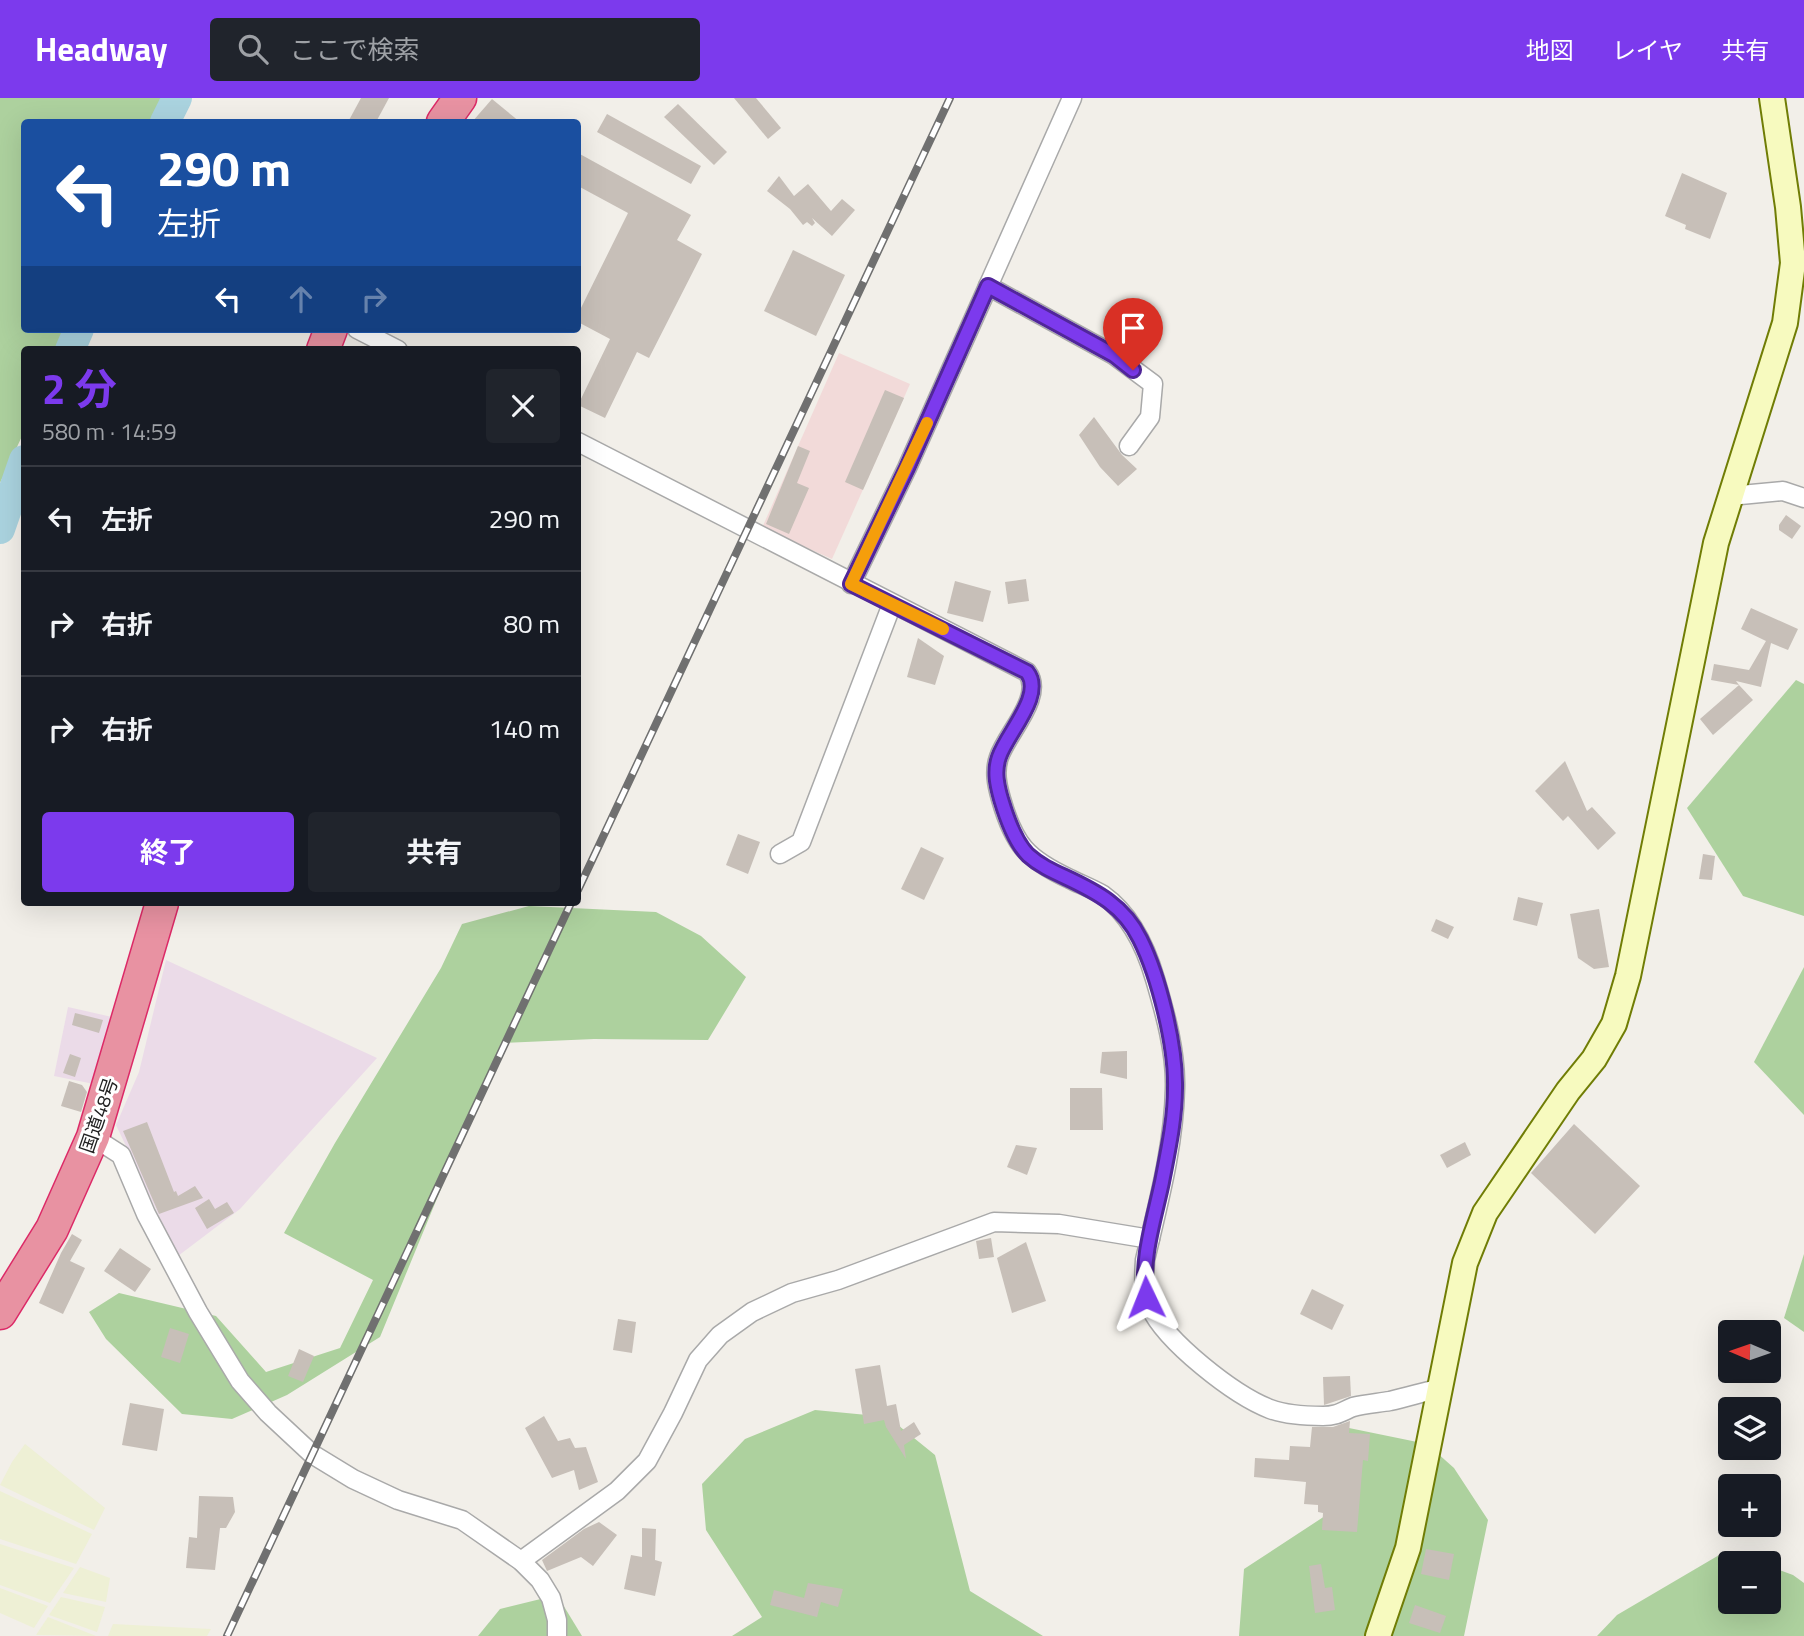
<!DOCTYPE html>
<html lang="ja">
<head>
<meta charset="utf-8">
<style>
	:root { --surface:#171b24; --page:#20242c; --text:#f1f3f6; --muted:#9ea1a6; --line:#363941; --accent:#7c3aed }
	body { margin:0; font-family:"Titillium Web","Noto Sans JP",sans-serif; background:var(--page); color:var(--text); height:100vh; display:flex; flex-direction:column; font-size:26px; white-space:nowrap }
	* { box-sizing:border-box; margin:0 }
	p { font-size:23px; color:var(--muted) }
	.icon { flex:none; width:38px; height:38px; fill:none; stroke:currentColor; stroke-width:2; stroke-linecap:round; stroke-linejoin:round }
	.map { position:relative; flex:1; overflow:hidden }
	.drawer { position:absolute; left:21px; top:248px; width:560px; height:560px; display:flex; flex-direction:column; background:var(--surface); border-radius:7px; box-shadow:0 7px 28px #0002 }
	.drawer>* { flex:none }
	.guide { position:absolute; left:21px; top:21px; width:560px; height:214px; border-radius:7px; box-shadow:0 7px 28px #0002; background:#1a4fa0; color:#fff; overflow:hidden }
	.needle { width:46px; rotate:272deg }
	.buttons { position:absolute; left:1718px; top:1222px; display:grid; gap:14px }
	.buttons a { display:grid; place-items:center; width:63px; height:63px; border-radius:7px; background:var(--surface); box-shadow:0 7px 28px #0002; font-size:35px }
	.pin { position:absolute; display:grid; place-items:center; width:60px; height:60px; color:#fff; margin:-72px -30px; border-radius:50% 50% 50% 0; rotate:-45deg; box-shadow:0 0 7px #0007 }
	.pin .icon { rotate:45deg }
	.me { position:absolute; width:77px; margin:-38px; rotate:358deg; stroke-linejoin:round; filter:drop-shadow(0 0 5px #0008) }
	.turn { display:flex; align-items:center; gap:24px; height:147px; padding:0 21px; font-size:32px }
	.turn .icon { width:91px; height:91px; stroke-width:2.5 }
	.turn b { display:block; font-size:49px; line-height:60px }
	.lanes { display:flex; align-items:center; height:66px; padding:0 21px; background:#0003; justify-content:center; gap:35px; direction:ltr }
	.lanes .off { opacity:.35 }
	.round { display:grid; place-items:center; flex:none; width:74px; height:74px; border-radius:7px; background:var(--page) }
	.overview { display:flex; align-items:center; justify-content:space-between; height:119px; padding:0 21px }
	h1 { font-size:42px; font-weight:700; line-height:52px; color:var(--accent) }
	.cta { display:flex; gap:14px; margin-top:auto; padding:14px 21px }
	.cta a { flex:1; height:80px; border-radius:7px; background:var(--accent); color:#fff; font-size:28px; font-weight:700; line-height:80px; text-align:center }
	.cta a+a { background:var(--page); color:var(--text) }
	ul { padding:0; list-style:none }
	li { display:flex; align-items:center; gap:21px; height:105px; padding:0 21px; border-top:2px solid var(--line) }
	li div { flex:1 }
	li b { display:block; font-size:26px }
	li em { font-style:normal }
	header { display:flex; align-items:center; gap:42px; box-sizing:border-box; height:98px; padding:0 35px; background:var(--accent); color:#fff }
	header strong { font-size:33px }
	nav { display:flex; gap:38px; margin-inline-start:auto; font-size:24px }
	.search { width:490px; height:63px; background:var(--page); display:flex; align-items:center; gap:18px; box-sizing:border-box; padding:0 24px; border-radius:7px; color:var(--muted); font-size:26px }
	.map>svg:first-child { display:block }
</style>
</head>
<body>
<header>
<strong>Headway</strong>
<div class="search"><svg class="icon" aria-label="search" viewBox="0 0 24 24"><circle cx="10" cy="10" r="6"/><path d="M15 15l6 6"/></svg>ここで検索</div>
<nav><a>地図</a><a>レイヤ</a><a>共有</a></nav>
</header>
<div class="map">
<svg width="1804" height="1538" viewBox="0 0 1804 1538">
	<rect width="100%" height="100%" fill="#f2efe9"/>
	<polygon fill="#f2dad9" points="839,255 910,286 832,461 762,430"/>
	<g fill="#ebdbe8">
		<polygon points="166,862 377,960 240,1111 178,1158 116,1027 139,974"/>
		<polygon points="68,909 112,919 94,986 54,978"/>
	</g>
	<g fill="#eef0d5">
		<polygon points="25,1346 105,1410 94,1432 0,1387 12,1364"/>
		<polygon points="0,1393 92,1436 76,1466 0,1441"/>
		<polygon points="0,1446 74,1470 50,1505 0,1487"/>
		<polygon points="80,1469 110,1480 106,1504 63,1495"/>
		<polygon points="0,1490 48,1508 34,1530 0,1515"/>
		<polygon points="61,1499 105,1509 97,1534 49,1517"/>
		<polygon points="48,1519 96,1538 36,1537"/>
		<polygon points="113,1526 211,1531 207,1538 108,1538"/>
	</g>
	<g fill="#add19e">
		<polygon points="0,0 189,0 174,24 24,24 24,231 74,231 64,252 24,252 24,334 0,385"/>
		<polygon points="1796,582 1804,586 1804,818 1743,798 1687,710"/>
		<polygon points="529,808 656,814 701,838 746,879 708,942 594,941 501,945 380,1239 287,1297 232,1321 182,1316 106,1241 89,1214 119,1195 216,1218 266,1274 340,1250 373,1182 284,1135 335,1045 441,870 462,826"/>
		<polygon points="1804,869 1804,1017 1754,964"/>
		<polygon points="1804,1156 1804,1234 1784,1220"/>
		<polygon points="815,1312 888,1319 935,1357 970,1493 1043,1538 732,1538 762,1519 706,1432 702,1386 745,1341"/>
		<polygon points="1349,1330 1427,1346 1454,1370 1488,1422 1464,1538 1239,1538 1244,1471 1328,1416"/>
		<polygon points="1726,1453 1759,1465 1731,1465 1731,1503 1769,1503 1769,1468 1793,1477 1804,1485 1804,1538 1597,1538 1617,1517"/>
		<polygon points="557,1497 582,1538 478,1538 500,1511"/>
	</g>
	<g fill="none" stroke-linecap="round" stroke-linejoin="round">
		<g stroke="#aad3df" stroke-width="30">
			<polyline points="165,24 177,0"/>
			<polyline points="70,252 79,231"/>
			<polyline points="0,431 24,362"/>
		</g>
	</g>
	<g fill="#c7bfb8">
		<polygon points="361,0 389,0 376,24 348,24"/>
		<polygon points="734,0 756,0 781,30 768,41"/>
		<polygon points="492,1 520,24 472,24"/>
		<polygon points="678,6 727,54 714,67 664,19"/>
		<polygon points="607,16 701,68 691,86 597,34"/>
		<polygon points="578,55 691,117 677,142 702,156 649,260 637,254 605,320 578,307 610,241 578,224 578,216 628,115 578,88"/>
		<polygon points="1682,75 1727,95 1710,141 1685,131 1686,127 1665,118"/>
		<polygon points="779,78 794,98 808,86 831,113 842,101 855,112 832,138 812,120 815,125 812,128 807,124 803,127 790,111 767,93"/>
		<polygon points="793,152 845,177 816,238 764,213"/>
		<polygon points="885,292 904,300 863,392 845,384"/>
		<polygon points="1094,319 1122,357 1137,371 1118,388 1100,369 1079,337"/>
		<polygon points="798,348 810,353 797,385 809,390 789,436 766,426"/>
		<polygon points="1786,417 1801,428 1792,441 1779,432 1779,427"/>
		<polygon points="1026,481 1029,503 1008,506 1005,484"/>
		<polygon points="955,483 991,493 983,524 947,515"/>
		<polygon points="1751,510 1798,531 1788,552 1771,545 1761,589 1736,583 1739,587 1711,582 1714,566 1749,572 1766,543 1741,531"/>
		<polygon points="918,540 944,558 935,587 907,579"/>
		<polygon points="1739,587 1753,602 1713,637 1700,621"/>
		<polygon points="1565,663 1587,713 1592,709 1616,735 1598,752 1568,718 1563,723 1535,693"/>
		<polygon points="738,736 760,744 748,776 726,767"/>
		<polygon points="921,749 944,760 924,802 901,791"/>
		<polygon points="1703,756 1715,758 1712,782 1699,781"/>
		<polygon points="1518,799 1543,805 1537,828 1513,822"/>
		<polygon points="1599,811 1609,869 1594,871 1578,860 1570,816"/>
		<polygon points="1436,821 1454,829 1448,841 1431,833"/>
		<polygon points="75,915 103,922 99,935 72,927"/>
		<polygon points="1127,953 1127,981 1100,975 1102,954"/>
		<polygon points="70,956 81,960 75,979 63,975"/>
		<polygon points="69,983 82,987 87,994 81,1014 61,1008"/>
		<polygon points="1070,990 1102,990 1103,1032 1070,1032"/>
		<polygon points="147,1024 174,1094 176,1093 178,1098 195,1088 203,1100 159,1116 123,1033"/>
		<polygon points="1574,1026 1640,1088 1595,1136 1531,1075"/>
		<polygon points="1465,1044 1471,1057 1447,1070 1440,1057"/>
		<polygon points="1016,1047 1037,1050 1027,1077 1007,1069"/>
		<polygon points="209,1101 215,1111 227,1104 234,1115 207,1131 195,1110"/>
		<polygon points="72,1136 82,1142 70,1163 85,1170 63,1216 39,1205 61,1155"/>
		<polygon points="991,1140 994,1159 979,1161 976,1143"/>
		<polygon points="1026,1144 1046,1203 1012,1215 997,1160"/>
		<polygon points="120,1150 151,1171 135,1194 104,1173"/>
		<polygon points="1312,1191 1344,1207 1332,1232 1300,1216"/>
		<polygon points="618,1221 636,1224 632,1255 613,1252"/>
		<polygon points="170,1230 189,1236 180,1265 161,1259"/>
		<polygon points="299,1251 314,1258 303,1284 288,1278"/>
		<polygon points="880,1267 887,1308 896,1306 901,1333 914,1324 921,1336 904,1347 906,1361 886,1329 884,1322 864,1326 855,1271"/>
		<polygon points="1350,1278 1351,1298 1324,1307 1323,1279"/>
		<polygon points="130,1305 164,1311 157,1353 122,1347"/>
		<polygon points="544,1318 558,1343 570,1340 575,1350 586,1349 598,1384 579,1392 574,1372 552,1380 525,1330"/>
		<polygon points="1350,1323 1349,1335 1370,1336 1368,1363 1363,1362 1357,1434 1322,1432 1323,1415 1318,1414 1318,1407 1304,1406 1306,1384 1254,1379 1255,1360 1289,1362 1290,1348 1310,1349 1312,1329 1333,1329"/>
		<polygon points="199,1398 233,1399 235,1414 226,1430 220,1430 215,1472 186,1470 189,1439 197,1440"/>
		<polygon points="599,1424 617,1437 593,1468 581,1459 547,1473 542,1462 584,1431"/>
		<polygon points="642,1430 656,1431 655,1462 662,1464 655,1498 624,1491 631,1457 642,1459"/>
		<polygon points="1426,1451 1454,1456 1449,1482 1421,1476"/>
		<polygon points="1321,1466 1325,1490 1332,1489 1335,1512 1315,1515 1309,1468"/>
		<polygon points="808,1485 843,1491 838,1509 821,1504 817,1519 770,1507 774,1492 804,1500"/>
		<polygon points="1415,1507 1446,1518 1440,1535 1409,1525"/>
	</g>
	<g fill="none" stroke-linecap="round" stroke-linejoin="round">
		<g stroke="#a9a9a9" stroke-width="21">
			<g id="street">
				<polyline points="988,188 1114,257 1153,286 1150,319 1129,348"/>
				<polyline points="357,231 398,252"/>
				<path d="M578 344 1027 574C1045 598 1007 635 999 659 994 673 997 687 1001 701 1014 747 1027 761 1070 781 1080 786 1093 791 1103 797 1131 817 1146 850 1155 881 1165 915 1176 954 1175 990 1174 1048 1158 1106 1145 1162 1144 1178 1143 1194 1150 1209 1166 1244 1234 1297 1270 1311 1286 1317 1306 1318 1323 1318 1337 1318 1341 1314 1353 1309 1364 1306 1378 1305 1390 1303 1407 1299 1424 1294 1441 1290"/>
				<polyline points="1730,398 1783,393 1804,400"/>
				<polyline points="851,486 907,370 1072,0"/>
				<polyline points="780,756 801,744 892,506"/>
				<polyline points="93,1039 121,1057 146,1116 198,1214 240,1283 268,1315 312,1356 353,1381 398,1402 462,1422 521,1463 540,1482 551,1500 557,1522 557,1538"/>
				<polyline points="521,1463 617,1393 647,1363 673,1315 698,1262 720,1237 752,1214 792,1195 838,1182 994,1124 1059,1126 1150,1141"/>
			</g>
		</g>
		<g stroke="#707d05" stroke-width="28">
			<polyline id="secondary" points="1378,1538 1408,1450 1465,1165 1485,1115 1568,993 1594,961 1614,926 1628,878 1716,445 1785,225 1793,165 1788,109 1772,0"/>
		</g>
		<g stroke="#dc2a67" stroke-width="35">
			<g id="highway">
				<polyline points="443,24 460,0"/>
				<polyline points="323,252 331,231"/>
				<polyline points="0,1215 52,1131 93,1039 162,805"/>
			</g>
		</g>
		<use href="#street" stroke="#fff" stroke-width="18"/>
		<use href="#secondary" stroke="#f7fabf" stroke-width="24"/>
		<use href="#highway" stroke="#e892a2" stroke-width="32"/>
		<g stroke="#707070" stroke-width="8">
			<g id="rail">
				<polyline points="578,792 950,0"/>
				<polyline points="227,1538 571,805"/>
			</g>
		</g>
		<use href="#rail" stroke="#fff" stroke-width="5" stroke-dasharray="16" stroke-linecap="butt"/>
	</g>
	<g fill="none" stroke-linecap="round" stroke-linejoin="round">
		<g stroke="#51269a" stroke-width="18">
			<path id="route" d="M1133 272 1114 257 988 188 907 370 851 486 1027 574C1045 597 1007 635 999 659 994 673 997 687 1001 701 1006 718 1015 744 1028 757 1039 767 1052 773 1065 779 1097 794 1124 808 1140 841 1159 879 1176 948 1175 990 1175 1022 1168 1053 1162 1084 1154 1122 1141 1160 1146 1199"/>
		</g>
		<use href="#route" stroke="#7c3aed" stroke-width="12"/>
		<polyline stroke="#f59e0b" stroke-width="12" points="927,325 851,486 943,531"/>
	</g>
	<g text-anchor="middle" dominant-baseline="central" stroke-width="6" stroke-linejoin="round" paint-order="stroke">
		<g font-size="19" fill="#222" stroke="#fff">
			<text transform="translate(98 1017) rotate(-71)">国道48号</text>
		</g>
	</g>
</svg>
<div class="buttons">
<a><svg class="needle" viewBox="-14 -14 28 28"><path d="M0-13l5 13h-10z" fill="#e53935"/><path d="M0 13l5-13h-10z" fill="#9ea1a6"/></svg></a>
<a><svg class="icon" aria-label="layers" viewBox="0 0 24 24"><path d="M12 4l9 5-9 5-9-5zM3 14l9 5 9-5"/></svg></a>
<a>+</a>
<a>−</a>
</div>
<div class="pin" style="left:1133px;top:272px;background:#d93025"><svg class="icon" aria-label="arrive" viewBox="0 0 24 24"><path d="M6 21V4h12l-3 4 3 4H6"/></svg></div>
<svg class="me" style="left:1146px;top:1199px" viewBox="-20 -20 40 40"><path d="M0-17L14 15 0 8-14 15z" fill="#7c3aed" stroke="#fff" stroke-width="4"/></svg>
<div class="guide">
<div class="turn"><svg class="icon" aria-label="left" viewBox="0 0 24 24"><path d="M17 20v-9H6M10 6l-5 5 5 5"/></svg><div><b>290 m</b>左折</div></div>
<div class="lanes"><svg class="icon" aria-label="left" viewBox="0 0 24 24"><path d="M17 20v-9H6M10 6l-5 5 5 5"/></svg><svg class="icon off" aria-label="ahead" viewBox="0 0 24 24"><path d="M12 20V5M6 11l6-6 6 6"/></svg><svg class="icon off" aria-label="right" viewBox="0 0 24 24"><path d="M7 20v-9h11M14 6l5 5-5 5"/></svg></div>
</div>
<section class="drawer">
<div class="overview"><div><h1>2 分</h1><p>580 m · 14:59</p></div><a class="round"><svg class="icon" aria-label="close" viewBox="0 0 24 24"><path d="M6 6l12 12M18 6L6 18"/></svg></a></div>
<ul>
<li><svg class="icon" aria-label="left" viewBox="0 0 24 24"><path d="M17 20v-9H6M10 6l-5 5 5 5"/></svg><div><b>左折</b></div><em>290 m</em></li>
<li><svg class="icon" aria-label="right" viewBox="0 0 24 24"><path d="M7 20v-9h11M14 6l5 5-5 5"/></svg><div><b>右折</b></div><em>80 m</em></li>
<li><svg class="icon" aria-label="right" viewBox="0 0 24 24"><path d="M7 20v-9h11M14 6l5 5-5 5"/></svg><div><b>右折</b></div><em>140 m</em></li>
</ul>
<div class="cta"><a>終了</a><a>共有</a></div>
</section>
</div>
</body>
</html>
